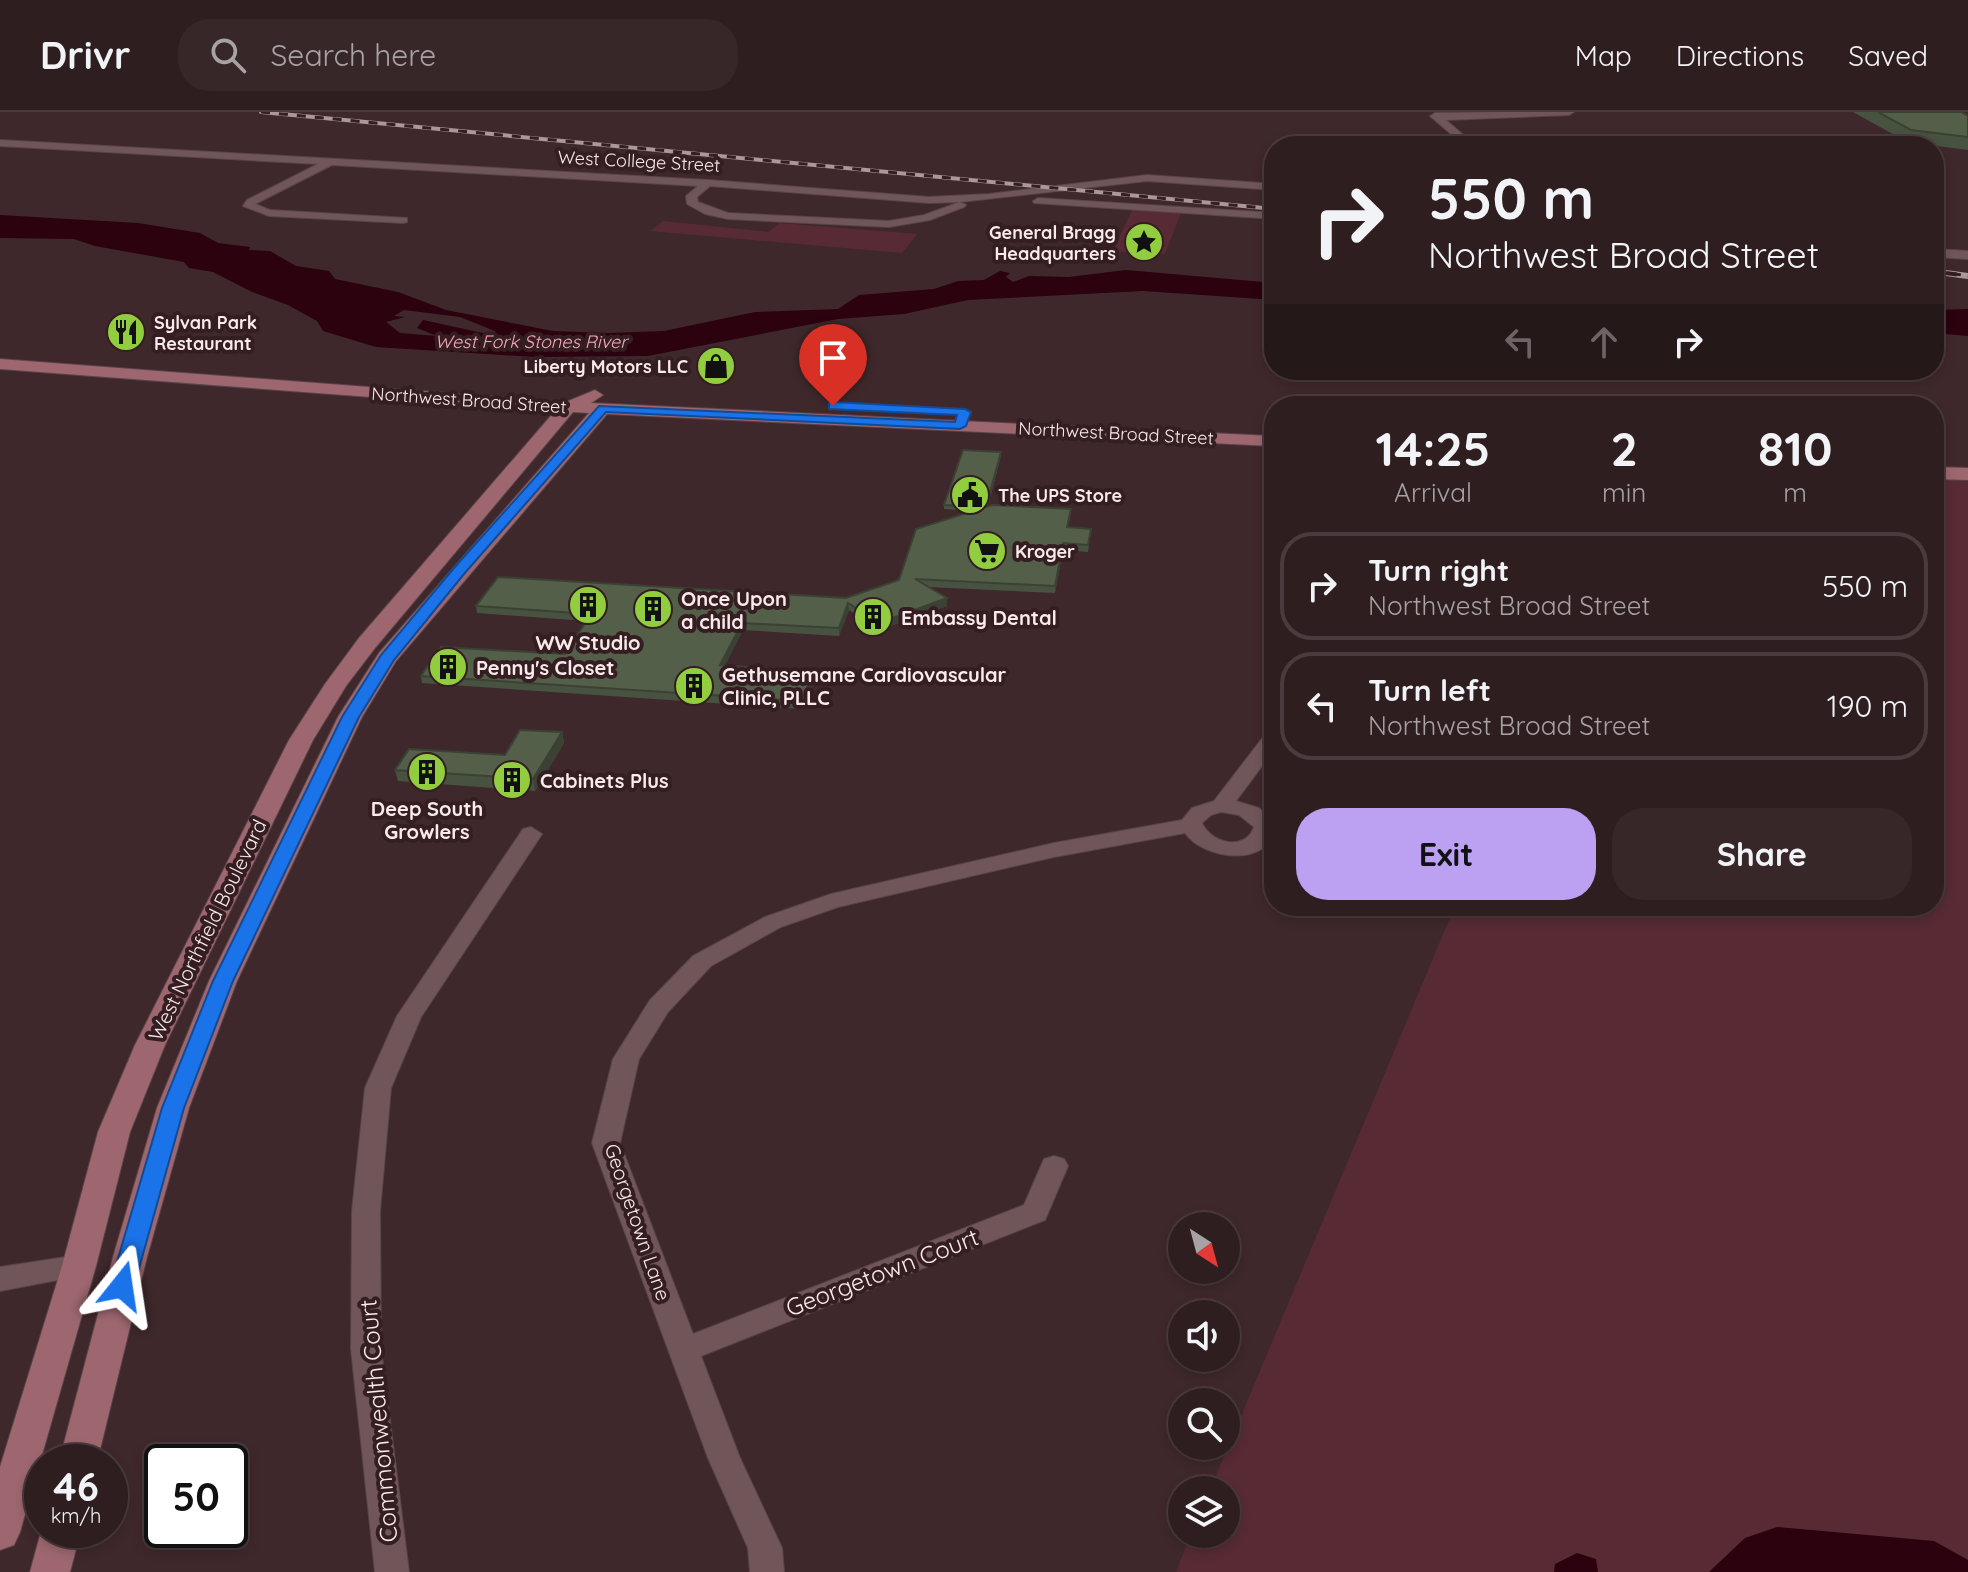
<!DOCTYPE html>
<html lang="en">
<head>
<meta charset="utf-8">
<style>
	:root { --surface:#2f1e20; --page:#372729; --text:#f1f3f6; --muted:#a7a2a5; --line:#4a3c3e; --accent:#bca0f2 }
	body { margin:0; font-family:Quicksand,sans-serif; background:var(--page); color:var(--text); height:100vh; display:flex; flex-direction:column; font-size:30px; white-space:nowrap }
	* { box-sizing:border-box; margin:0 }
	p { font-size:26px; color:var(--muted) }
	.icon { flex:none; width:44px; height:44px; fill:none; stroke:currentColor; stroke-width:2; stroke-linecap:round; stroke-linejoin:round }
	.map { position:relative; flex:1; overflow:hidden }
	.drawer { position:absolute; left:1264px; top:284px; width:680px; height:520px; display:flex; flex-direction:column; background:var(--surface); border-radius:32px; box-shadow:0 4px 12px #0003,0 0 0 2px var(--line) }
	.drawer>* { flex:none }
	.hud { position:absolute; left:1264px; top:24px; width:680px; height:244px; border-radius:32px; box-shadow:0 4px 12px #0003,0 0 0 2px var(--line); background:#2f1e20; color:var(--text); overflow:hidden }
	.needle { width:52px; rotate:144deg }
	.fabs { position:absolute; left:1168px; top:1100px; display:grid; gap:16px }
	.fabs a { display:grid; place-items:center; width:72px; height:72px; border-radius:50%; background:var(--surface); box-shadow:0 4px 12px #0003,0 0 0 2px var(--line); font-size:40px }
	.speed { position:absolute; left:24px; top:1332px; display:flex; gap:16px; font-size:40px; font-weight:700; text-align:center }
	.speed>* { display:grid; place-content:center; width:104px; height:104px; border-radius:50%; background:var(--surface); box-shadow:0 4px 12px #0003,0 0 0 2px var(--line); line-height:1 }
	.speed small { font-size:20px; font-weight:400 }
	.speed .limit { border:4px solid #111; border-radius:12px; background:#fff; color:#111 }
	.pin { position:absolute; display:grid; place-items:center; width:68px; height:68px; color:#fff; margin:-82px -34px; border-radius:50% 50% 50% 0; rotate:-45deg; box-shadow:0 0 8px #0007 }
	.pin .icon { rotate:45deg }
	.me { position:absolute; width:88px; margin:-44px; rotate:15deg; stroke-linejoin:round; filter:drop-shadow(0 0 6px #0008) }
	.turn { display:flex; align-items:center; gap:28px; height:168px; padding:0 32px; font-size:36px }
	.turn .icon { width:104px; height:104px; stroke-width:2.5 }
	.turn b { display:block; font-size:56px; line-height:68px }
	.lanes { display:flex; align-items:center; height:76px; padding:0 32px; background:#0003; justify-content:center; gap:40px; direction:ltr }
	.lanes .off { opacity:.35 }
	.eta { display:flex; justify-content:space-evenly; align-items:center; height:136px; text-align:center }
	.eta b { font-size:48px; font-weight:800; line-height:56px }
	.action { display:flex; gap:16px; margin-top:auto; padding:16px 32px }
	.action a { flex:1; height:92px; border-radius:32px; background:var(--accent); color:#111; font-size:32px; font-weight:800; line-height:92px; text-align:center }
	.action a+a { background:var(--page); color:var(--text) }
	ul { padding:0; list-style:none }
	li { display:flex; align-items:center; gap:24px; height:108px; margin:0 16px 12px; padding:0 16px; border:4px solid var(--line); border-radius:32px }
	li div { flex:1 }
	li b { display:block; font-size:30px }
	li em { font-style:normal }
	header { display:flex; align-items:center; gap:48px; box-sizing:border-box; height:112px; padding:0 40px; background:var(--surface); border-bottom:2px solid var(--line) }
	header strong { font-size:38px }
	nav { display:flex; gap:44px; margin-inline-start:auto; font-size:28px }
	.search { width:560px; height:72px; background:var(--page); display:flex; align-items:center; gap:20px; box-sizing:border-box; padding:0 28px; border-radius:32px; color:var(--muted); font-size:30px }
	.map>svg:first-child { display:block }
</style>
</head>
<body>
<header>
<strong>Drivr</strong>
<div class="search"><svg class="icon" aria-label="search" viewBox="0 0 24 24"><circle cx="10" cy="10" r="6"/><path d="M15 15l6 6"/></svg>Search here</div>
<nav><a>Map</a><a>Directions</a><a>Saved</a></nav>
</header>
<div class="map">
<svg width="1968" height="1460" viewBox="0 0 1968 1460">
	<rect width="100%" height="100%" fill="#3f282b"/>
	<g fill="#582b34">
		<polygon points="1132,98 1181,101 1165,142 1113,139"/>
		<polygon points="663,109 769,120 779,111 917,122 902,141 650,119"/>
		<polygon points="1934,363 1968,365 1968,1460 1176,1460 1191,1422 1226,1422 1226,1378 1210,1378 1455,794 1934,794"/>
	</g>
	<g fill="#2b020d" fill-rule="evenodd">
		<path d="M0 103 138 111 200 121 218 131 250 135 249 138 270 139 296 154 329 159 335 167 398 180 446 198 553 219 609 221 664 219 755 200 838 197 859 183 934 177 958 169 984 168 1000 159 1010 161 1006 165 1013 170 1029 164 1069 165 1126 158 1274 171V188L1143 179 968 188 904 202 838 207 648 244 534 245 376 235 323 219 317 209 288 193 252 180 213 160 189 156 184 150 95 134 74 127 0 126ZM404 198 460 205 495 219 492 223 423 208 417 216 437 224 400 221 386 210 405 205 394 204Z"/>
		<polygon points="1968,197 1968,224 1934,221 1934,198"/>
		<polygon points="1777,1415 1934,1429 1968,1448 1968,1460 1709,1460 1745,1426"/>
		<polygon points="1577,1441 1596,1447 1598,1460 1554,1460 1555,1452"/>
	</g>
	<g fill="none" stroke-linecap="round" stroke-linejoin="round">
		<g stroke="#584448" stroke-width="2">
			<g id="minor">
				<polygon points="1507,0 1574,0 1569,3 1446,8 1476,34 1465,34 1430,4 1435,1"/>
				<path d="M0 28 708 68 929 85 989 82 1147 63 1274 72V78L1147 69 960 90 966 93 964 95 930 108 889 115 728 107 705 102 687 92 686 84 698 74 332 53 255 92 270 98 407 106V110L403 111 269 104 243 94 247 88 318 52 0 34ZM710 74 929 91 960 90 924 103 889 109 728 101 698 90 697 85Z"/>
				<polygon points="1038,86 1274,101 1274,107 1034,91 1033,89"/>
				<polygon points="1934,137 1968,139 1968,147 1934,145"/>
				<path d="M1274 618V638L1236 689 1259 696 1274 712C1274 757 1203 748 1185 721L1054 745 838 795 781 815 711 854 668 900 639 947 620 1031 693 1222 1024 1093 1044 1047 1054 1044 1064 1047 1068 1054 1045 1108 701 1244 740 1346 782 1436 784 1460H750L748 1436 708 1346 592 1031 613 947 650 888 693 844 765 805 831 782 1054 731 1182 708 1192 696 1214 689 1267 620ZM1221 700 1239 703 1254 715C1245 740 1211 731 1202 711L1211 703Z"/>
				<polygon points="531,715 542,722 421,905 391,976 380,1099 381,1237 409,1460 375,1460 351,1237 352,1099 365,976 397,904 523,717"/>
				<polygon points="79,1143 89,1146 94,1154 89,1162 0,1179 0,1155"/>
			</g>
		</g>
		<g stroke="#584448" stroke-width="2">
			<g id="major">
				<polygon points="0,247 566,290 595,278 603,283 591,291 1274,324 1274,334 607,302 396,549 362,605 237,869 189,996 147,1145 97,1350 59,1350 113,1145 157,996 209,869 338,605 379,541 589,301 573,300 375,536 346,574 313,628 165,933 130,1020 96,1154 20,1420 14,1433 0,1438 0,1355 62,1154 98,1020 135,933 289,628 325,572 359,526 555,299 0,257"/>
				<polygon points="1934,355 1968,356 1968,368 1934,367"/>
				<polygon points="42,1416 81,1418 70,1460 30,1460"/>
			</g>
		</g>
		<use href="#minor" fill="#705659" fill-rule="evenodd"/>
		<use href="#major" fill="#9e6770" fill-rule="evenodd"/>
		<g stroke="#ab989a" stroke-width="4">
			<g id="rail-far1">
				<polyline points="261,0 1274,97"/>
				<polyline points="1934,160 1963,163"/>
			</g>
		</g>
		<g stroke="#ab989a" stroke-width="6">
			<polyline id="rail" points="1946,161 1968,164"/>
		</g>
		<use href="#rail-far1" stroke="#341e22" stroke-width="3" stroke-dasharray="9" stroke-linecap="butt"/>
		<use href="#rail" stroke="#341e22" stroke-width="4" stroke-dasharray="11" stroke-linecap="butt"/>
	</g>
	<g fill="#485240">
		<polygon points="1853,0 1961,0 1968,4 1968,38 1907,30"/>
		<polygon points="1001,340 1001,344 988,394 1070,404 1068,415 1091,417 1088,440 1063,438 1055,481 928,475 947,486 947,494 879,518 849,498 839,524 743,518 725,553 815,567 802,597 422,571 421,564 565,542 586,509 477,501 476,494 846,486 899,468 973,399 944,397 944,393"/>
		<polygon points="562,620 564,631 535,679 398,669 395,658 505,643"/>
	</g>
	<g fill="#3b4234">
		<polygon points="1001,340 1001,344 986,400 986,395"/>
		<polygon points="1063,431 1063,438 1055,481 1055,474"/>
		<polygon points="947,486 947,494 879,518 879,511"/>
		<polygon points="848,491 849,498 839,524 839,516"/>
		<polygon points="742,511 743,518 721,561 720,553"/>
		<polygon points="814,560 815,567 802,597 801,589"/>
		<polygon points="562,620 564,631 535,679 533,667"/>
	</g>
	<g fill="#545f4a" stroke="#3b4234" stroke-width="2">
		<polygon points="1878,0 1961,0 1968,4 1968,25 1911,18"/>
		<polygon points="963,338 1001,340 986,395 944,393"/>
		<polygon points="992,393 1071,397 1067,415 1091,417 1088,433 1063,431 1055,474 915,467 947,486 879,511 848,491 839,516 742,511 720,553 814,560 801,589 421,564 441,535 565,542 591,502 476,494 498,465 846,486 899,468 916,417"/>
		<polygon points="520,618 562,620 533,667 395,658 409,637 505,643"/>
	</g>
	<polygon fill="#1a73e8" stroke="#114b97" stroke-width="2" points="833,290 965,297 971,300 966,314 960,317 606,300 464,462 394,548 359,605 233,869 184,996 134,1174 131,1181 122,1184 114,1181 110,1174 162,996 213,869 342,605 381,543 454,456 599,294 955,310 957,303 829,297 829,291"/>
	<defs>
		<g id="sight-disc" transform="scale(2)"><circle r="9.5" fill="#91cd3f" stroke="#341e22"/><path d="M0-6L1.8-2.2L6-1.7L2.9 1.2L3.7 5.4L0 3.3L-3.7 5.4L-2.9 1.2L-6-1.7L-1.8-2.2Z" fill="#111"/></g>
		<g id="restaurant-disc" transform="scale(2)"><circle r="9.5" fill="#91cd3f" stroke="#341e22"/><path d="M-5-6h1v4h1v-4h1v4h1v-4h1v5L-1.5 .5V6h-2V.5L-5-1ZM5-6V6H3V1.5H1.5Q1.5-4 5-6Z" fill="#111"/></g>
		<g id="shop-disc" transform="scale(2)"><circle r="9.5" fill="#91cd3f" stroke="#341e22"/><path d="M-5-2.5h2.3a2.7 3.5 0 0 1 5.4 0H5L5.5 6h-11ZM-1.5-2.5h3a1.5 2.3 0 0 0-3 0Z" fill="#111"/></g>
		<g id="civic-disc" transform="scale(2)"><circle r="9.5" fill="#91cd3f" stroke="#341e22"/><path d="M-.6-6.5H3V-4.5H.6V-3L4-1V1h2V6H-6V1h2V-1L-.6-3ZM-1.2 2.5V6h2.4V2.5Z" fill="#111"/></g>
		<g id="supermarket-disc" transform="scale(2)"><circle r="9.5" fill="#91cd3f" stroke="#341e22"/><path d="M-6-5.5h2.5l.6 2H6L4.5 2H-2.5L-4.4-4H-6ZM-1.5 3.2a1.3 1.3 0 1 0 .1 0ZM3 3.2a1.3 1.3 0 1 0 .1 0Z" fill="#111"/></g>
		<g id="building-disc" transform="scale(2)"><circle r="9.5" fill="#91cd3f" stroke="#341e22"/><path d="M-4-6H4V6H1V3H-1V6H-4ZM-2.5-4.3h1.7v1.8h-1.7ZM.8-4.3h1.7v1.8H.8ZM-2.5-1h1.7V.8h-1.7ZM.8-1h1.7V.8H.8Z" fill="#111"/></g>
	</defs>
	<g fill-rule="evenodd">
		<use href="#sight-disc" x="1144" y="130"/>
		<use href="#restaurant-disc" x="126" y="220"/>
		<use href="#shop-disc" x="716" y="254"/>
		<use href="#civic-disc" x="970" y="383"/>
		<use href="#supermarket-disc" x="987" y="439"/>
		<use href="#building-disc" x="588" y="493"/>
		<use href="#building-disc" x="653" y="497"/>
		<use href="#building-disc" x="873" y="505"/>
		<use href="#building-disc" x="448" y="555"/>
		<use href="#building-disc" x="694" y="574"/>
		<use href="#building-disc" x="427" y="660"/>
		<use href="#building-disc" x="512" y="668"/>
	</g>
	<g text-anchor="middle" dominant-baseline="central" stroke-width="8" stroke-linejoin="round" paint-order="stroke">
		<g font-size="18" fill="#faeaeb" stroke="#341e22">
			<text transform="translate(639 49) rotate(3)">West College Street</text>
			<text transform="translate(469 288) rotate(4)">Northwest Broad Street</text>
			<text transform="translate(1116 321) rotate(3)">Northwest Broad Street</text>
		</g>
		<g font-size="18" font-weight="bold" fill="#faeaeb" stroke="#341e22" text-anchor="start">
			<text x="1116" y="120" text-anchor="end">General Bragg<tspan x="1116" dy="21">Headquarters</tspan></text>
			<text x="154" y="210">Sylvan Park<tspan x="154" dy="21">Restaurant</tspan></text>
			<text x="688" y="254" text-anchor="end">Liberty Motors LLC</text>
			<text x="998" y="383">The UPS Store</text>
			<text x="1015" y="439">Kroger</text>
		</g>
		<g font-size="18" font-style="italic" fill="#fba9b6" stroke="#341e22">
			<text x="531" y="229">West Fork Stones River</text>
		</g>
		<g font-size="20" font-weight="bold" fill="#faeaeb" stroke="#341e22" text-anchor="start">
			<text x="681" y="486">Once Upon<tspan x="681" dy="23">a child</tspan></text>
			<text x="901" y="505">Embassy Dental</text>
			<text x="588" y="530" text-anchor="middle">WW Studio</text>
			<text x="476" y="555">Penny's Closet</text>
			<text x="722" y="562">Gethusemane Cardiovascular<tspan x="722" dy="23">Clinic, PLLC</tspan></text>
			<text x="540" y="668">Cabinets Plus</text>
			<text x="427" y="696" text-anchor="middle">Deep South<tspan x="427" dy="23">Growlers</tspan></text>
		</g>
		<g font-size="20" fill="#faeaeb" stroke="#341e22">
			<text transform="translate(207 818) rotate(-64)">West Northfield Boulevard</text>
			<text transform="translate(638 1110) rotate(71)">Georgetown Lane</text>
		</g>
		<g font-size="24" fill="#faeaeb" stroke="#341e22">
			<text transform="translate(882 1160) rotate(-21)">Georgetown Court</text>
			<text transform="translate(378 1309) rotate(-95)">Commonwealth Court</text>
		</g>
	</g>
</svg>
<div class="fabs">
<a><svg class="needle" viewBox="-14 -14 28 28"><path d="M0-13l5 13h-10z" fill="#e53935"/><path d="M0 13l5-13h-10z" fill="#a7a2a5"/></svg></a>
<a><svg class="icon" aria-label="sound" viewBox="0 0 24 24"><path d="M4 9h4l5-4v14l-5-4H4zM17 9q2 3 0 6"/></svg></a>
<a><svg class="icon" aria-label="search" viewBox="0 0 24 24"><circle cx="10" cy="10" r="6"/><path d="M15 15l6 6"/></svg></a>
<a><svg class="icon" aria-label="layers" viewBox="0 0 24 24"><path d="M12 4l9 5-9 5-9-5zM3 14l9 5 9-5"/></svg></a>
</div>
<div class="speed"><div>46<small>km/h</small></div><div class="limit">50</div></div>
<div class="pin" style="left:833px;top:294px;background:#d93025"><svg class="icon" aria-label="arrive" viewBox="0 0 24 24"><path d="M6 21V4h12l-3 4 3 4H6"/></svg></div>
<svg class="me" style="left:122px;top:1174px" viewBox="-20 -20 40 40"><path d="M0-17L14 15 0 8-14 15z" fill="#1a73e8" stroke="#fff" stroke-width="4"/></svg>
<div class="hud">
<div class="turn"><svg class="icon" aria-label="right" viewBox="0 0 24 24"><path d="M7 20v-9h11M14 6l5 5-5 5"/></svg><div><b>550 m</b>Northwest Broad Street</div></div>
<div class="lanes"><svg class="icon off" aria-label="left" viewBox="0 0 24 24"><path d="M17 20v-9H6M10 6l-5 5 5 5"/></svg><svg class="icon off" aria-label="ahead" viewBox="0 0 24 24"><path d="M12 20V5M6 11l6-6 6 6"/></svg><svg class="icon" aria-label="right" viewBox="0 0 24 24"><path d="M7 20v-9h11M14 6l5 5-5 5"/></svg></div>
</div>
<section class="drawer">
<div class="eta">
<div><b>14:25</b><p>Arrival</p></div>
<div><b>2</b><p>min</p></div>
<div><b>810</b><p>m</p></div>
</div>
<ul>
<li><svg class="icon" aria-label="right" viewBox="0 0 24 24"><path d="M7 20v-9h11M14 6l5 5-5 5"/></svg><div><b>Turn right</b><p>Northwest Broad Street</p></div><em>550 m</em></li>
<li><svg class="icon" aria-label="left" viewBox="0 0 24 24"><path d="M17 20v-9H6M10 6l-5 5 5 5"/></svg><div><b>Turn left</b><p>Northwest Broad Street</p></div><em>190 m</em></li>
</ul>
<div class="action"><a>Exit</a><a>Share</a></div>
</section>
</div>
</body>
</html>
